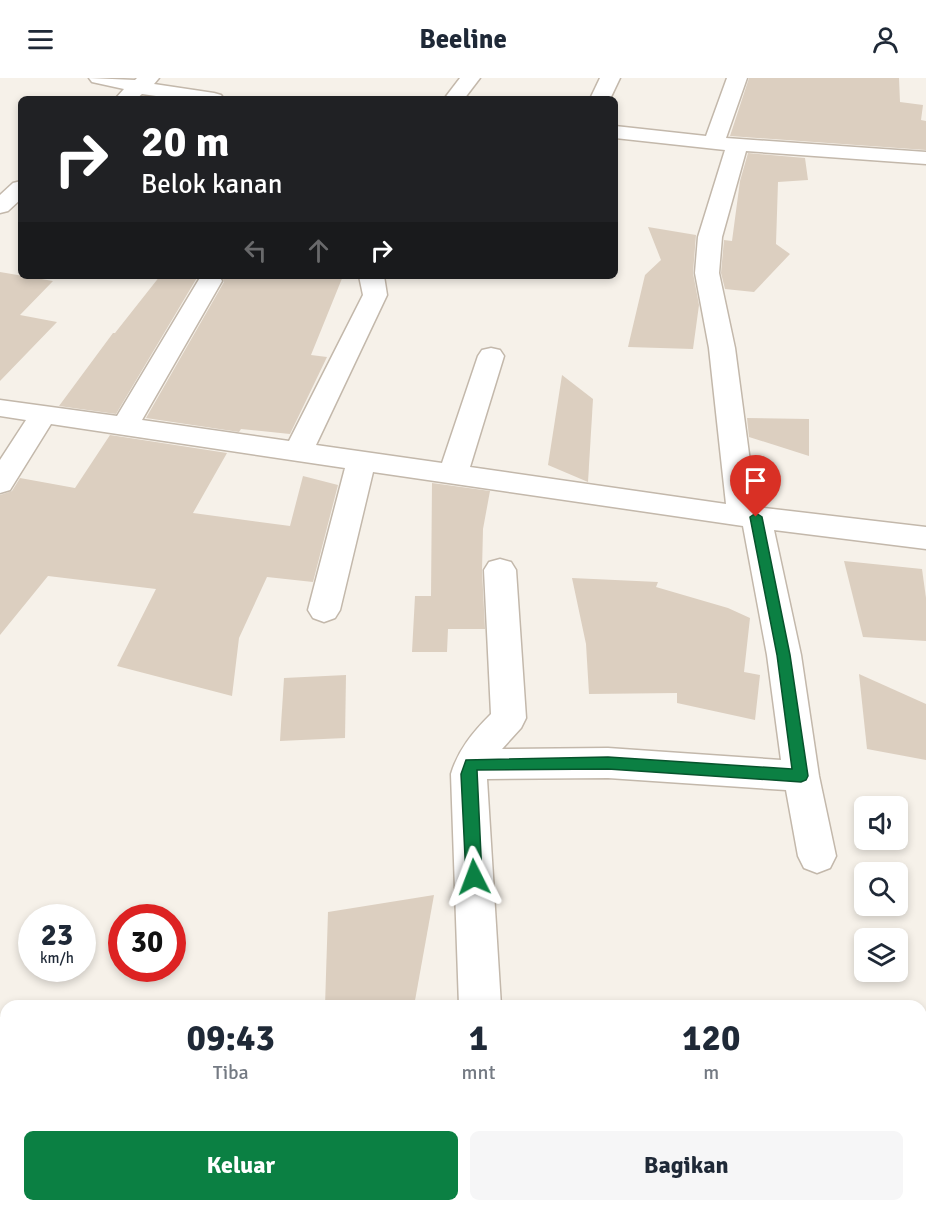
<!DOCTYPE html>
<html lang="id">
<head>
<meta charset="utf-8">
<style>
	:root { --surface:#fff; --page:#f6f6f7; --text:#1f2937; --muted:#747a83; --accent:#0b8043 }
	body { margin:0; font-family:Signika,sans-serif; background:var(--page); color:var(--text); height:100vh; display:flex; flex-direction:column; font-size:22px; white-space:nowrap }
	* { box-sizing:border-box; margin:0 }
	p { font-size:20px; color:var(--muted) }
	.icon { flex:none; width:33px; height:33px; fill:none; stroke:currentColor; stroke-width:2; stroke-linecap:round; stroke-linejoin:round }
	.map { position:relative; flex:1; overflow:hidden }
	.sheet { position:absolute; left:0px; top:922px; width:927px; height:212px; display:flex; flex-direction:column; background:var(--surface); border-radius:18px 18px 0 0; box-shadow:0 3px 9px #0003 }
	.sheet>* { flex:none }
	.top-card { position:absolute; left:18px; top:18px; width:600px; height:183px; border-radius:9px; box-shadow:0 3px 9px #0003; background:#202124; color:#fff; overflow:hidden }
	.tools { position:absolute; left:854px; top:718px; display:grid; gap:12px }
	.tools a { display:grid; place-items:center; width:54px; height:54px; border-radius:9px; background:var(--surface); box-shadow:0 3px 9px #0003; font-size:30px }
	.speed { position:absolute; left:18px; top:826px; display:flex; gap:12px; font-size:30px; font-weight:700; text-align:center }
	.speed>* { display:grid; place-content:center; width:78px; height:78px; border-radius:50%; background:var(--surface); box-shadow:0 3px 9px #0003; line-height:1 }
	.speed small { font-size:15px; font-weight:400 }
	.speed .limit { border:9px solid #d22; background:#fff; color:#111 }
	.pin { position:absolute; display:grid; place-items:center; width:51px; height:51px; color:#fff; margin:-62px -26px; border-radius:50% 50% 50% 0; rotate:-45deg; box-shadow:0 0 6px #0007 }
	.pin .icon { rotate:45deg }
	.me { position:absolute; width:66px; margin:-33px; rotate:357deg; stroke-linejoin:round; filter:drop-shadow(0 0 4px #0008) }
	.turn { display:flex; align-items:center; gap:21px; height:126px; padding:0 24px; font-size:27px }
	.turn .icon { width:78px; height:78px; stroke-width:2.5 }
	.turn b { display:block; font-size:42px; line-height:51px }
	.lanes { display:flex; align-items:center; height:57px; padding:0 24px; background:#0003; justify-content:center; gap:30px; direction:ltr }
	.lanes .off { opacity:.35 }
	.eta { display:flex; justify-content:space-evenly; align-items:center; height:102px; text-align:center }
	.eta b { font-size:36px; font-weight:700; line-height:42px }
	.action { display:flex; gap:12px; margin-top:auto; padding:12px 24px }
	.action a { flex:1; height:69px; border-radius:9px; background:var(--accent); color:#fff; font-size:24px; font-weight:700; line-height:69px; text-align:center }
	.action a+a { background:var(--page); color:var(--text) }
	header { display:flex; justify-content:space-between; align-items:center; height:78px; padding:0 24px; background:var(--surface); font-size:27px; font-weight:700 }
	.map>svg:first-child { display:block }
</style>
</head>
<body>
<header><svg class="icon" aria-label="menu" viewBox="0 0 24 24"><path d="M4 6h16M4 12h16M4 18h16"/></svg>Beeline<svg class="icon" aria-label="person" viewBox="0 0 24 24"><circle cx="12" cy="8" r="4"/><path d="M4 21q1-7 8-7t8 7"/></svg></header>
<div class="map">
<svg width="926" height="1133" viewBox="0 0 926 1133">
	<rect width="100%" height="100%" fill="#f6f1e9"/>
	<g fill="#dccfc0">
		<polygon points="749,0 899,0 900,24 923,27 921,42 926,43 926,72 730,58"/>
		<polygon points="748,75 805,80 808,102 778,104 776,166 790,176 754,214 725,211 721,195 724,162 732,163 740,103"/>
		<polygon points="648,149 696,157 693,195 699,227 693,271 628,269 645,197 661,182"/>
		<polygon points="0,194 53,203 20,237 57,244 0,303"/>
		<polygon points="160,198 198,198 116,336 59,328 113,255 115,255"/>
		<polygon points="222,198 343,198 311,277 327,279 290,356 241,351 239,354 146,340 224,204"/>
		<polygon points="562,297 593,321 588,404 548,387"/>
		<polygon points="747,340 809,341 809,378 749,359"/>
		<polygon points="110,357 227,375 193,435 290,448 303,398 338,407 313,504 267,499 239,560 232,618 117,588 156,511 48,498 0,557 0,417 12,413 20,400 75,410"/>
		<polygon points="432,405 490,413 483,451 482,492 485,551 448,551 447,574 412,574 415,518 431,518"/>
		<polygon points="844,483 922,491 926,520 926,563 863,559"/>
		<polygon points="572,500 658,504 656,509 728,530 750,540 744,594 760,597 755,642 677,625 677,615 589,616 586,566"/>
		<polygon points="859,596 926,626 926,682 867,671"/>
		<polygon points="346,597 345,660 280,663 284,600"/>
		<polygon points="434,817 414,928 325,928 328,834"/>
	</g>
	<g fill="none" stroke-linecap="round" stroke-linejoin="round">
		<g stroke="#c3b8ab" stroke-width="3">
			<g id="minor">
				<polygon points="89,0 135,2 137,0 159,0 154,6 214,15 221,17 224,21 177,21 142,16 136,21 115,21 124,11 92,4"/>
				<polygon points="460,0 480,0 464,21 444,21"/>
				<polygon points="600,0 620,0 610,21 590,21"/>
				<path d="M727 0H747L726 60 926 74V86L746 73 722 159 719 195 735 270 756 429 926 449V471L774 452 801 577 819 698 836 778 830 790 817 795 804 790 798 778 786 712 608 700 487 701 501 928H459L451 696C458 672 473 654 491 636L484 492 489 484 500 481 511 484 516 492 526 640 521 650 502 671 608 670 781 682 767 577 743 448 373 394 340 532 335 540 324 544 313 540 308 532 345 390 51 346 10 412 0 415V382L26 342 0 338V322L117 338 201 198H219L222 203 142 342 289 363 363 217 359 198H384L387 217 316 367 442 385 478 278 482 272 491 270 500 272 504 278 470 389 726 426 709 270 695 195 698 159 725 72 615 60V48L706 58Z"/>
				<polygon points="21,103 21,121 8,133 0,135 0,117 13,105"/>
				<rect x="467" y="1128" width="46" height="5"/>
			</g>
		</g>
		<use href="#minor" fill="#fff" fill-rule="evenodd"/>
	</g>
	<polygon fill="#0b8043" stroke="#07532c" stroke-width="1.5" points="756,435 762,439 790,577 808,698 806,702 801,704 608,691 477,692 482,799 480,804 474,806 468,804 466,799 461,696 466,682 608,679 792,691 777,577 750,439"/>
</svg>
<div class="tools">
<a><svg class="icon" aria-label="sound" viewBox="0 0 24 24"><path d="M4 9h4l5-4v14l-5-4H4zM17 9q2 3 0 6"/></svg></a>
<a><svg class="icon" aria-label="search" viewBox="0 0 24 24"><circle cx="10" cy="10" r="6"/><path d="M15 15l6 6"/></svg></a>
<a><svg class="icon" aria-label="layers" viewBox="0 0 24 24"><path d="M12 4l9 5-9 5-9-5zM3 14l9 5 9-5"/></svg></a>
</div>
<div class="speed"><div>23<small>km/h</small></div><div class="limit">30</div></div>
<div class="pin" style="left:756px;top:439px;background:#d93025"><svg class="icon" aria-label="arrive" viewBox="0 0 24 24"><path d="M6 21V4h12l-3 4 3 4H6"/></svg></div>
<svg class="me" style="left:474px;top:799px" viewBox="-20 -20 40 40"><path d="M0-17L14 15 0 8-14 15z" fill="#0b8043" stroke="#fff" stroke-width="4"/></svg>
<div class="top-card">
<div class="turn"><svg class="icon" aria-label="right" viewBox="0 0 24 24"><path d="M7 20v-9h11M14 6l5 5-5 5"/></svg><div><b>20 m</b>Belok kanan</div></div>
<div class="lanes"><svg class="icon off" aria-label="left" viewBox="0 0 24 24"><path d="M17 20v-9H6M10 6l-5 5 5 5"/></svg><svg class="icon off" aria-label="ahead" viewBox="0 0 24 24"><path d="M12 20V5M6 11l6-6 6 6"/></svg><svg class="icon" aria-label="right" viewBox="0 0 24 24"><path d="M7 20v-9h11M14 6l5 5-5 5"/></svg></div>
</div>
<section class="sheet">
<div class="eta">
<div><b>09:43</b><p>Tiba</p></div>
<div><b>1</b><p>mnt</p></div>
<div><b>120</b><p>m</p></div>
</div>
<div class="action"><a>Keluar</a><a>Bagikan</a></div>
</section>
</div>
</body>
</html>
